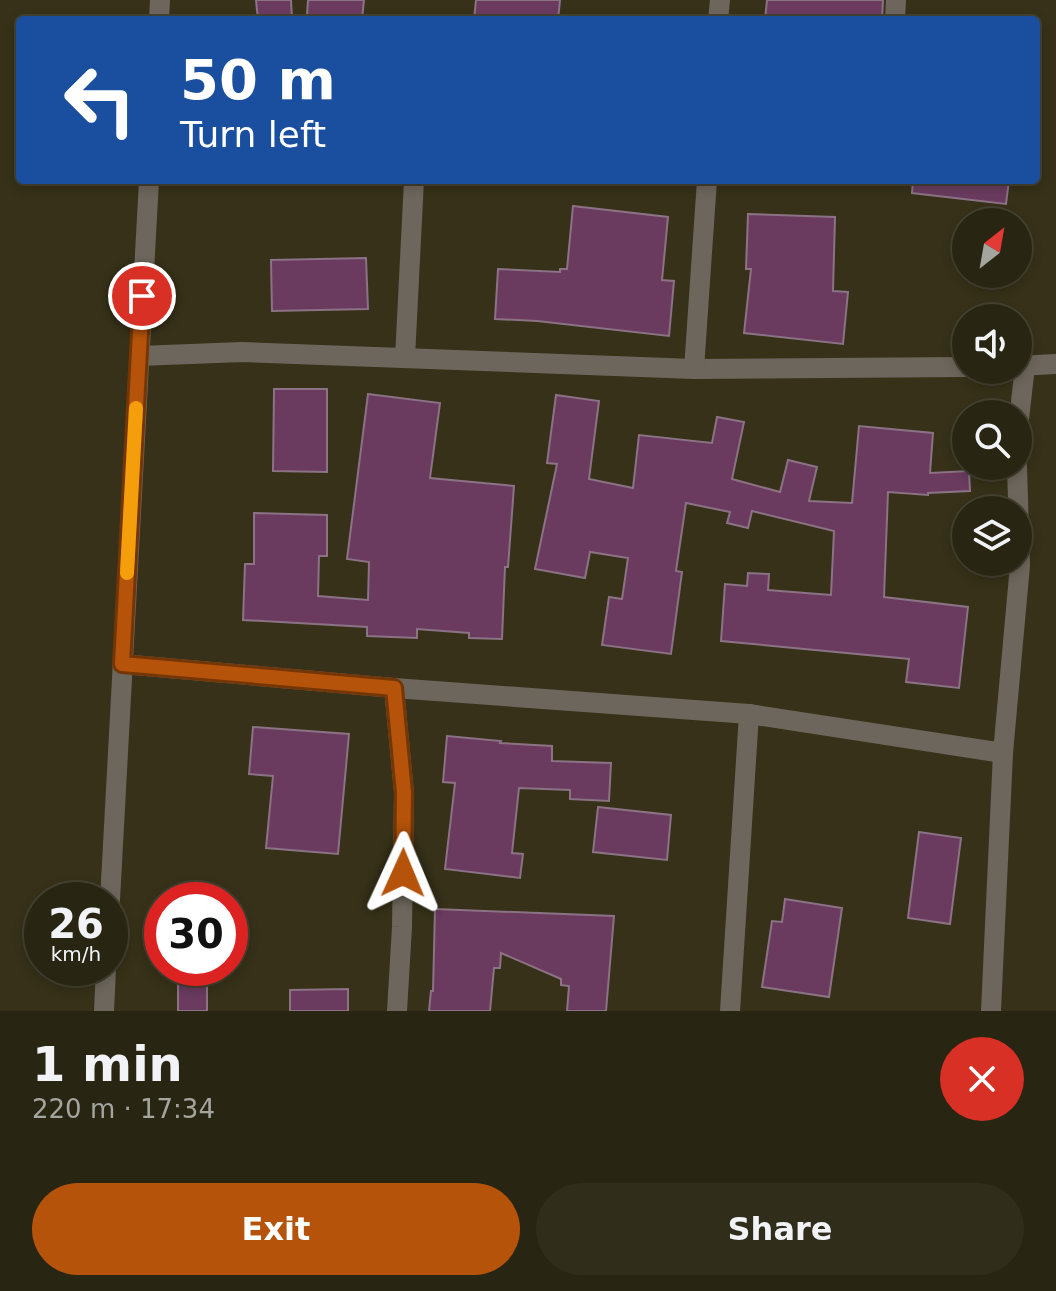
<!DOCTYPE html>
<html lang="en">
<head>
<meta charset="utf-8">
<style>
	:root { --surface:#282512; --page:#302d1b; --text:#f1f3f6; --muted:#a5a59f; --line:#444232; --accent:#b45309 }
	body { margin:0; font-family:"DejaVu Sans",sans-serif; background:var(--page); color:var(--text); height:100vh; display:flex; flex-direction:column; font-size:30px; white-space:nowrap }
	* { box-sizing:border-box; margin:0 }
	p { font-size:26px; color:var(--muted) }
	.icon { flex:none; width:44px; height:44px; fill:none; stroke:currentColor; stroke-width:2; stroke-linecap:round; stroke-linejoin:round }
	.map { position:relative; height:1011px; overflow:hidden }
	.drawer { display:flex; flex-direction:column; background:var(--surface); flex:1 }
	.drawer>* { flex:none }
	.banner { position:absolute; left:16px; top:16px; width:1024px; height:168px; border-radius:8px; box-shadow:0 4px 12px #0003,0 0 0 2px var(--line); background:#1a4fa0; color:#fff; overflow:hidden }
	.needle { width:52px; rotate:31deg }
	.tools { position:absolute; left:952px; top:208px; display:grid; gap:16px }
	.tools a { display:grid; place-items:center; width:80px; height:80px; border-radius:50%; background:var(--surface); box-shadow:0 4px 12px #0003,0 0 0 2px var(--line); font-size:40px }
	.speed { position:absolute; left:24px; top:882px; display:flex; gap:16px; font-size:40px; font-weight:700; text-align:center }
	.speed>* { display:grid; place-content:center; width:104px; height:104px; border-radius:50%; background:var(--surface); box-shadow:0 4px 12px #0003,0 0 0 2px var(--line); line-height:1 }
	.speed small { font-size:20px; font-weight:400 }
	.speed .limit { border:12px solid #d22; background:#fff; color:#111 }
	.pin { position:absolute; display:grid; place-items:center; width:68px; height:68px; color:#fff; margin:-34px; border:4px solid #fff; border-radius:50%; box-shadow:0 2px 8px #0007 }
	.me { position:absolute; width:88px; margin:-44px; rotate:1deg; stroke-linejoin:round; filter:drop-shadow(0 0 6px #0008) }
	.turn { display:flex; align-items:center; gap:28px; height:168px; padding:0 32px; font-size:36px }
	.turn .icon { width:104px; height:104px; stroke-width:2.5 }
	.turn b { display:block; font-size:56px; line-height:68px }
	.round { display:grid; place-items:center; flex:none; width:84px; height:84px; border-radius:42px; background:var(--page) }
	.head { display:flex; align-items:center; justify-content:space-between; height:136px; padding:0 32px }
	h1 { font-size:48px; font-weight:800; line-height:60px }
	.action { display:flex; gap:16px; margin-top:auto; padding:16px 32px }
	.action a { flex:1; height:92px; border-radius:48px; background:var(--accent); color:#fff; font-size:32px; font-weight:800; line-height:92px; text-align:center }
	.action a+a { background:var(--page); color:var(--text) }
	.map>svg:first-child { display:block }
</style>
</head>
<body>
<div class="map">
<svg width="1056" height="1011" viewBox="0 0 1056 1011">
	<rect width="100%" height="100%" fill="#363118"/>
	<g fill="#6a3b5f" stroke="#8b7284" stroke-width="2">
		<polygon points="256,0 291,0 292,19 258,20"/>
		<polygon points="308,0 364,0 362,19 307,15"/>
		<polygon points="476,0 560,0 558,20 474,20"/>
		<polygon points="767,0 883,0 882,20 765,20"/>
		<polygon points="913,180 1009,180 1006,204 912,193"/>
		<polygon points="573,206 668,217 662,280 674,281 669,336 537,321 495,319 498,269 560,272 560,269 567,269"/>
		<polygon points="748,214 835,217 833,291 848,292 843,344 744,333 751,269 746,269"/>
		<polygon points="366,258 368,309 272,311 271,260"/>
		<polygon points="274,389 327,389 327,472 273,471"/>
		<polygon points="368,394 440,403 430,478 514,486 508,567 505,567 502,639 469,638 469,633 417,629 417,638 367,636 367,627 243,620 245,564 254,564 254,513 327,515 327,556 319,556 318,596 368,600 369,562 347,559"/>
		<polygon points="556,395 599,401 589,479 633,488 639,435 712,443 717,417 744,422 732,479 780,492 788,460 817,467 809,501 852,503 859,426 933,433 930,473 969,471 970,491 928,493 928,495 888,492 884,597 968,607 959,688 906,682 909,659 721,641 725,584 747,586 748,573 769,574 768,590 831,595 834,531 752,511 748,528 727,523 730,512 686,503 676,571 682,572 671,654 602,645 609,597 622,599 628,558 590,552 585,578 535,569 557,464 547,463"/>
		<polygon points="253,727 349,734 338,854 266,848 273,776 249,774"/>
		<polygon points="447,736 501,741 500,743 552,746 552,761 611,763 609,801 570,799 570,790 519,788 512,853 523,854 520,878 445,869 455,783 443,782"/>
		<polygon points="598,807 671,815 667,860 593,852"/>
		<polygon points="919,832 961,838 950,924 908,918"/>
		<polygon points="785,899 842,908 829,997 762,987 772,921 782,922"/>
		<polygon points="435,909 614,916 606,1011 567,1011 569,986 561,985 561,979 501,953 500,968 494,968 490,1011 429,1011 431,991 433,991"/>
		<polygon points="178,976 207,977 207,1011 178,1011"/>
		<polygon points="348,989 348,1011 290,1011 290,990"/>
	</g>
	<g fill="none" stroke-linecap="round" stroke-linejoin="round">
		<g stroke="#6d665c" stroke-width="20">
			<polyline points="159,20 160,0"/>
			<polyline points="718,20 720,0"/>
			<polyline points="895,20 896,0"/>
			<polyline points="139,356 242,352 694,369 966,367"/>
			<polyline points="405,358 414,180"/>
			<polyline points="1018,366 1056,364"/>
			<polyline points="694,369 707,180"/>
			<polyline points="1018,428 1025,366"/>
			<polyline points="122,664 394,688 749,714 1003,753 1020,565 1017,466"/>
			<polyline points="394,688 404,793 402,927 397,1011"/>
			<polyline points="110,900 149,180"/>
			<polyline points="104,1011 106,968"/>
			<polyline points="730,1011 749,714"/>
			<polyline points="991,1011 1003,753"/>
		</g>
	</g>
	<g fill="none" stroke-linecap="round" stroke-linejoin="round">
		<g stroke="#753606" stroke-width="20">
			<polyline id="route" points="142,296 122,664 394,688 404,793 403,873"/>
		</g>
		<use href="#route" stroke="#b45309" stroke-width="14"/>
		<polyline stroke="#f59e0b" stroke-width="14" points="127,573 136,408"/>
	</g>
</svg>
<div class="tools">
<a><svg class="needle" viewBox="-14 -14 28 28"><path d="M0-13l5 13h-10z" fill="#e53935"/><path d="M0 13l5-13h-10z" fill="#a5a59f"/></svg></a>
<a><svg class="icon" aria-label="sound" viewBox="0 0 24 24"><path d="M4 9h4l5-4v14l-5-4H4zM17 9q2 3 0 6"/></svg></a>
<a><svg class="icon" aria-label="search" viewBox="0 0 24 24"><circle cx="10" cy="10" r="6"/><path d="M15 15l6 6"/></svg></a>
<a><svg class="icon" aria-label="layers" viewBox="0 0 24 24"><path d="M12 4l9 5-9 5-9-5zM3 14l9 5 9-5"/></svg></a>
</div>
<div class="speed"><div>26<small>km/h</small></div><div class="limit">30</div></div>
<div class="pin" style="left:142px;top:296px;background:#d93025"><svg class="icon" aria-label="arrive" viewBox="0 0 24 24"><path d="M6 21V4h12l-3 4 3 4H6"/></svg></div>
<svg class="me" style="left:403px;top:873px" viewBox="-20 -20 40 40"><path d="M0-17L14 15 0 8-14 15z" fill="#b45309" stroke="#fff" stroke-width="4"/></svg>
<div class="banner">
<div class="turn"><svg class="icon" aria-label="left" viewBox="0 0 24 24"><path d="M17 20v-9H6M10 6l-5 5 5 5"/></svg><div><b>50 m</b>Turn left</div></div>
</div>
</div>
<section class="drawer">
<div class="head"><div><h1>1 min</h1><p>220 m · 17:34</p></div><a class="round" style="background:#d93025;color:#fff"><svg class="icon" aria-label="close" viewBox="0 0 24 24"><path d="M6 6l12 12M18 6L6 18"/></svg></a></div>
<div class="action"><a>Exit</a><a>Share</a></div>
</section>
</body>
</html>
